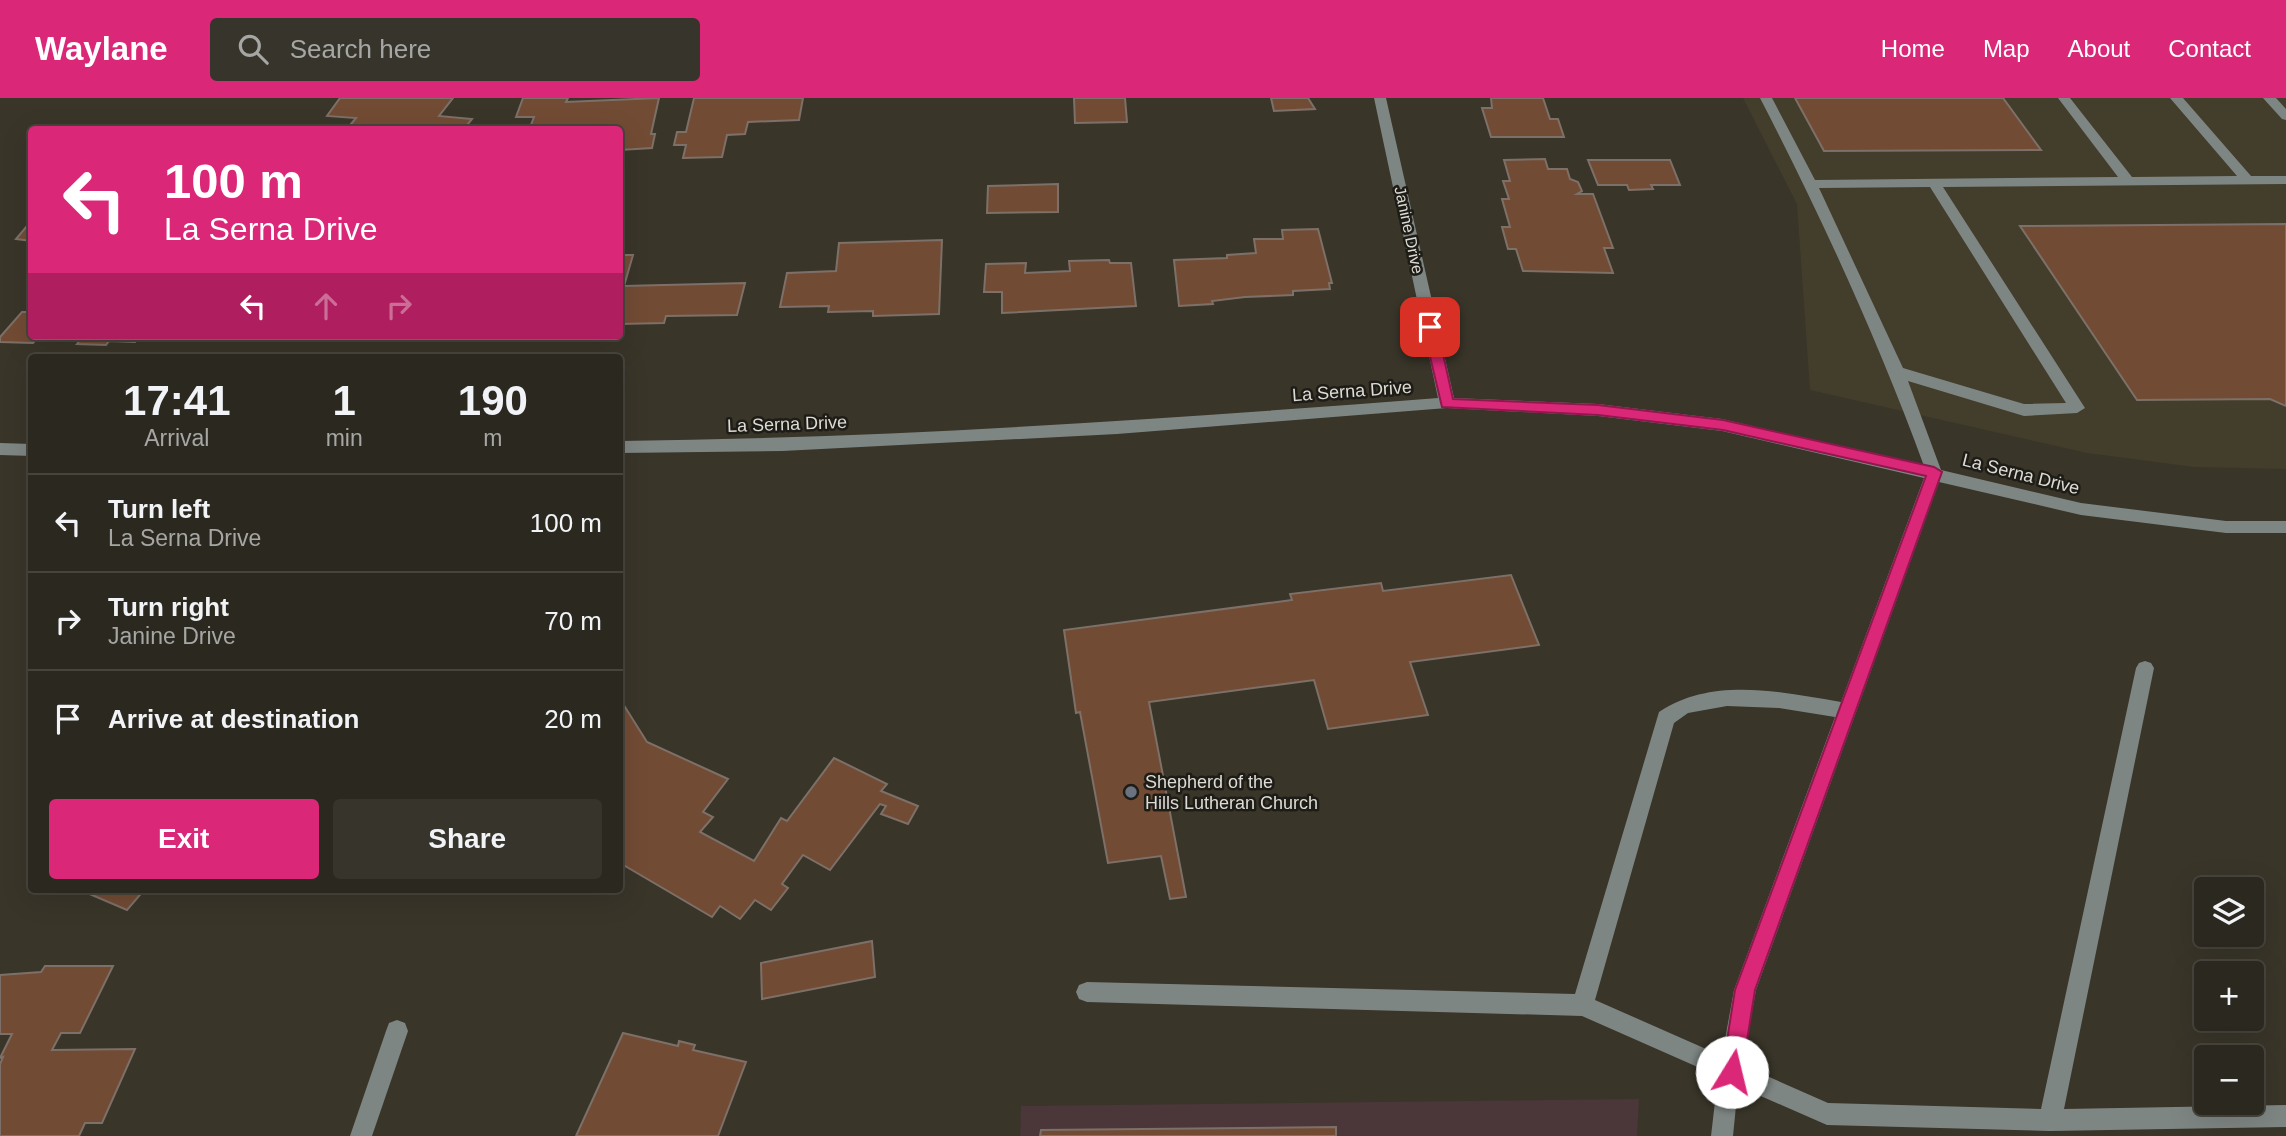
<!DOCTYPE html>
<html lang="en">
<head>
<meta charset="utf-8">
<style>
	:root { --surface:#2b281f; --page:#37342c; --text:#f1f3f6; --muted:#a6a6a4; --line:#47443d; --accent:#db2777 }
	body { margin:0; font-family:Arial,sans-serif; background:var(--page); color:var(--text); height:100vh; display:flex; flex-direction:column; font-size:26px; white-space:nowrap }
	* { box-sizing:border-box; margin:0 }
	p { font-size:23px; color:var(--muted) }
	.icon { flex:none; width:38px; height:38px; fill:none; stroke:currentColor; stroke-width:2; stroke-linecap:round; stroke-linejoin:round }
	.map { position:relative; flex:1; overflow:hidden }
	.panel { position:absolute; left:28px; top:256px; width:595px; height:539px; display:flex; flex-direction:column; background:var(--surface); border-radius:7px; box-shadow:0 7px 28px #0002,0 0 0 2px var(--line) }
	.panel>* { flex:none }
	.banner { position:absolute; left:28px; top:28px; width:595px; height:214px; border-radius:7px; box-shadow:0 7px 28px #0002,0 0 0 2px var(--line); background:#db2777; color:#fff; overflow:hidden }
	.fabs { position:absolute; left:2194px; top:779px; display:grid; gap:14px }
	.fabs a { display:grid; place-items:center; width:70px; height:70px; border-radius:7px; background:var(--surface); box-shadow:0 7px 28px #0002,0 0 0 2px var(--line); font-size:35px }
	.pin { position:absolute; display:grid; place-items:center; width:60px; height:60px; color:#fff; margin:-30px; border-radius:14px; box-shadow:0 4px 10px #0006 }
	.me { position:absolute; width:77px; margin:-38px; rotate:9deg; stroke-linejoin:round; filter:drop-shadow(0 0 5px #0008) }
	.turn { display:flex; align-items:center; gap:24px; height:147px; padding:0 21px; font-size:32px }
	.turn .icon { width:91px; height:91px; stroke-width:2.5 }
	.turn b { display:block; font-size:49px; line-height:60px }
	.lanes { display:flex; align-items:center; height:66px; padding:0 21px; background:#0003; justify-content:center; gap:35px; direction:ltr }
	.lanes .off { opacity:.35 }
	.eta { display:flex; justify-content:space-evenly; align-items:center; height:119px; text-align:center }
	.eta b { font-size:42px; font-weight:800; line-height:49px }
	.primary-button { display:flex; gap:14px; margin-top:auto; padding:14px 21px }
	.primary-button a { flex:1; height:80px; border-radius:7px; background:var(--accent); color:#fff; font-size:28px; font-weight:800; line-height:80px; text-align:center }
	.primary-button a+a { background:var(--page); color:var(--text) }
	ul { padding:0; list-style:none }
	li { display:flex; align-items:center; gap:21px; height:98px; padding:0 21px; border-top:2px solid var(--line) }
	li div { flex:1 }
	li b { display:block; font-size:26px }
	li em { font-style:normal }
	header { display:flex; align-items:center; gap:42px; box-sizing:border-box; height:98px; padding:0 35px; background:var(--accent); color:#fff }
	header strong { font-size:33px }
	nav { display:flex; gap:38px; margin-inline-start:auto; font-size:24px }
	.search { width:490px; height:63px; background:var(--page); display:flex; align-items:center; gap:18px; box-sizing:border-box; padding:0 24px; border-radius:7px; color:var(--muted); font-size:26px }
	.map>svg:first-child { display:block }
</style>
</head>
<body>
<header>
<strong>Waylane</strong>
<div class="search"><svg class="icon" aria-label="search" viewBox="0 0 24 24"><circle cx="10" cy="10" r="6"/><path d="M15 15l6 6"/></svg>Search here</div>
<nav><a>Home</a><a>Map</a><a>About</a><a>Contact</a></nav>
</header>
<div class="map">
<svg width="2286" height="1038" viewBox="0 0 2286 1038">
	<rect width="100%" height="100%" fill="#393529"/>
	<polygon fill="#433d2b" points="1743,0 2286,0 2286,371 2194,369 2087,355 1810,292 1797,106"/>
	<polygon fill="#4b3639" points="1639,1001 1637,1038 1020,1038 1021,1008"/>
	<g fill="#724b34" stroke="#7d7068" stroke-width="2">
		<polygon points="340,0 453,0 439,18 472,21 463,32 346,32 356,20 327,18"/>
		<polygon points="523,0 568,0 566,4 659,0 651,36 655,36 652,50 620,52 620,32 529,32 534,19 516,19"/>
		<polygon points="694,0 803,0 799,22 748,24 745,36 727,37 722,59 683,60 686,47 674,47 677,34 686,34"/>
		<polygon points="1074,0 1125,0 1127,24 1075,25"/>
		<polygon points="1271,0 1308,0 1315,11 1274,13"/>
		<polygon points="1491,0 1543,0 1550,21 1558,21 1564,39 1491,39 1482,10 1492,10"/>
		<polygon points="1795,0 2003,0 2041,52 1824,53"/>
		<polygon points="1545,61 1548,71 1567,71 1570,81 1578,84 1582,93 1577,96 1593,96 1613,150 1604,150 1613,175 1523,173 1516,151 1508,151 1502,129 1510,129 1502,101 1509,101 1503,83 1510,83 1504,62"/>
		<polygon points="1588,62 1670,62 1680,87 1651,87 1653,91 1629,92 1627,87 1598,87"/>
		<polygon points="1058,86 1058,114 987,115 988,88"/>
		<polygon points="32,122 32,143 16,141"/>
		<polygon points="2286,126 2286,308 2270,301 2137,302 2020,128"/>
		<polygon points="1318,131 1332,185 1329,185 1330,191 1293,193 1293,197 1245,199 1212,203 1213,206 1179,208 1174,162 1227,160 1227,157 1256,155 1254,141 1283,141 1282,132"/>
		<polygon points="942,142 939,216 873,218 873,213 828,214 829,208 780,209 787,175 836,173 839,145"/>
		<polygon points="620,157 633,157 624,188 745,185 737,217 666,218 664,225 620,226"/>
		<polygon points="1109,162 1110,165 1131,165 1136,208 1002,215 1002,194 984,194 986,166 1026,165 1025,175 1070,173 1069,163"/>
		<polygon points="22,214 32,214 32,238 140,238 135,244 109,243 106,247 77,246 81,241 38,239 33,245 0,244 0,239"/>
		<polygon points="377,238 531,238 419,240 418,243 390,240 389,243 375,243"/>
		<polygon points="1511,477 1539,547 1410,564 1428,617 1328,631 1314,582 1149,604 1186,799 1170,801 1161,758 1108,765 1080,614 1076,615 1064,532 1292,502 1290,496 1381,485 1383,493"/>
		<polygon points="620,601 647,644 728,681 703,714 713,719 700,734 754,763 781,720 787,723 834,660 887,686 881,693 918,708 908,726 881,716 886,708 880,706 830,772 803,757 782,786 788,790 771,812 755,802 740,821 720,808 712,819 620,765"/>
		<polygon points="78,791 145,791 127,812"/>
		<polygon points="872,843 875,879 762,901 761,865"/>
		<polygon points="45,868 113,868 80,935 61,935 52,952 135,951 102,1025 85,1025 79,1038 0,1038 0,966 3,959 0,960 12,936 0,936 0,877 41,874"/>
		<polygon points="623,935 678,948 679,943 695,947 693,952 746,964 718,1038 576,1038"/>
		<polygon points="1336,1029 1336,1038 1040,1038 1041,1032"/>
	</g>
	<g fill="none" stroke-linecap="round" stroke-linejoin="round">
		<g fill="#7e8684" fill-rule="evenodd">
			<path d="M1374 0H1386L1454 300 1598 306 1722 321 1924 368C1878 242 1822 120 1760 0H1772L1815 82 2118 79 2058 0H2070L2132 79 2237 78 2170 0H2183L2251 78H2286V86L1943 89 2085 310 2077 315 2024 318 1908 283 1941 372 2081 405 2226 423H2286V435H2226L2081 417 1939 384 1756 892 1742 967 1828 1005 2041 1011 2136 570 2139 565 2145 563 2151 565 2154 570 2064 1011 2286 1007V1029L2050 1033 1827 1027 1738 988 1733 1038H1711L1718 978 1582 918 1087 904 1079 901 1076 894 1079 887 1087 884 1575 896 1659 614C1712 578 1782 594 1841 604L1924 380 1722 333 1598 318 1447 310 1117 336 782 353 620 355V343C893 340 1166 321 1438 300ZM1930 89 2066 305 2024 306 1903 270 1819 90ZM1727 608 1779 610 1835 619 1734 892 1722 958 1595 902 1674 625 1688 615Z"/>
			<polygon points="2263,0 2276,0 2286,11 2286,22 2282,21"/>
			<polygon points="0,345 32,346 32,358 0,357"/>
			<polygon points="397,922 405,925 408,933 372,1038 350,1038 386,933 389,925"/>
		</g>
	</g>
	<polygon fill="#db2777" stroke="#8e194d" stroke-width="2" points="1430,224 1437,229 1453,301 1598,307 1723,322 1934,369 1942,374 1755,892 1742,974 1739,981 1732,984 1725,981 1722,974 1735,892 1926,378 1723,332 1598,317 1442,309 1423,229"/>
	<circle fill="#6b7280" stroke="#1e1c17" stroke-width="2.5" cx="1131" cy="694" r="7"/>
	<g text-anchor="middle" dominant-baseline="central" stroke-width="5" stroke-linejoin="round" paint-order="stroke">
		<g font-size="16" fill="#dddbd3" stroke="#1e1c17">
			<text transform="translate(1409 132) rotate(78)">Janine Drive</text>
		</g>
		<g font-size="18" fill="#dddbd3" stroke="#1e1c17">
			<text transform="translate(1352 293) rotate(-4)">La Serna Drive</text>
			<text transform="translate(787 326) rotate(-2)">La Serna Drive</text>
			<text transform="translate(2021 376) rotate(14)">La Serna Drive</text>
		</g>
		<g font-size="18" fill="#dddbd3" stroke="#1e1c17" text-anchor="start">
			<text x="1145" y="684">Shepherd of the<tspan x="1145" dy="21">Hills Lutheran Church</tspan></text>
		</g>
	</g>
</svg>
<div class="fabs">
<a><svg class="icon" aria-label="layers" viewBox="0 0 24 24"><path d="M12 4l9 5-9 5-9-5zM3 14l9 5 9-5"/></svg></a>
<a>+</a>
<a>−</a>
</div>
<div class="pin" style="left:1430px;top:229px;background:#d93025"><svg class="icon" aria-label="arrive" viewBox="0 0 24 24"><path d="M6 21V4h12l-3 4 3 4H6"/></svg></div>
<svg class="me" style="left:1732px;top:974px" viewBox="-20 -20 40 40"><circle r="19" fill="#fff"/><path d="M0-13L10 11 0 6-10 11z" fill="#db2777"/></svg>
<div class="banner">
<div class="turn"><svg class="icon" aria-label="left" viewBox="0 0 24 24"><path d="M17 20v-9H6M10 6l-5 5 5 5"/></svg><div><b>100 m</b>La Serna Drive</div></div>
<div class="lanes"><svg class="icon" aria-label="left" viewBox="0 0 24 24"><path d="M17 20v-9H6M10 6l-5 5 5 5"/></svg><svg class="icon off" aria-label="ahead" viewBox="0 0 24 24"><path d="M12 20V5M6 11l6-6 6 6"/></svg><svg class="icon off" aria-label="right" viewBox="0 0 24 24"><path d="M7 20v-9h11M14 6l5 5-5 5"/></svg></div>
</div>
<section class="panel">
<div class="eta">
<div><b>17:41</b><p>Arrival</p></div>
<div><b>1</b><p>min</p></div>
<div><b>190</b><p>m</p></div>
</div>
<ul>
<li><svg class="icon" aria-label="left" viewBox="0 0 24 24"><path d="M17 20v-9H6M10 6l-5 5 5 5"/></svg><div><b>Turn left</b><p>La Serna Drive</p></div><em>100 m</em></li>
<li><svg class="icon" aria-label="right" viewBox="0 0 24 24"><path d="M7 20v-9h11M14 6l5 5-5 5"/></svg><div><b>Turn right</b><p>Janine Drive</p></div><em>70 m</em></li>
<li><svg class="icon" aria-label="arrive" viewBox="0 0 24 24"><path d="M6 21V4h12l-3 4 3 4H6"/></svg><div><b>Arrive at destination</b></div><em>20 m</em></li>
</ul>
<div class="primary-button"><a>Exit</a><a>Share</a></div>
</section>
</div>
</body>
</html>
